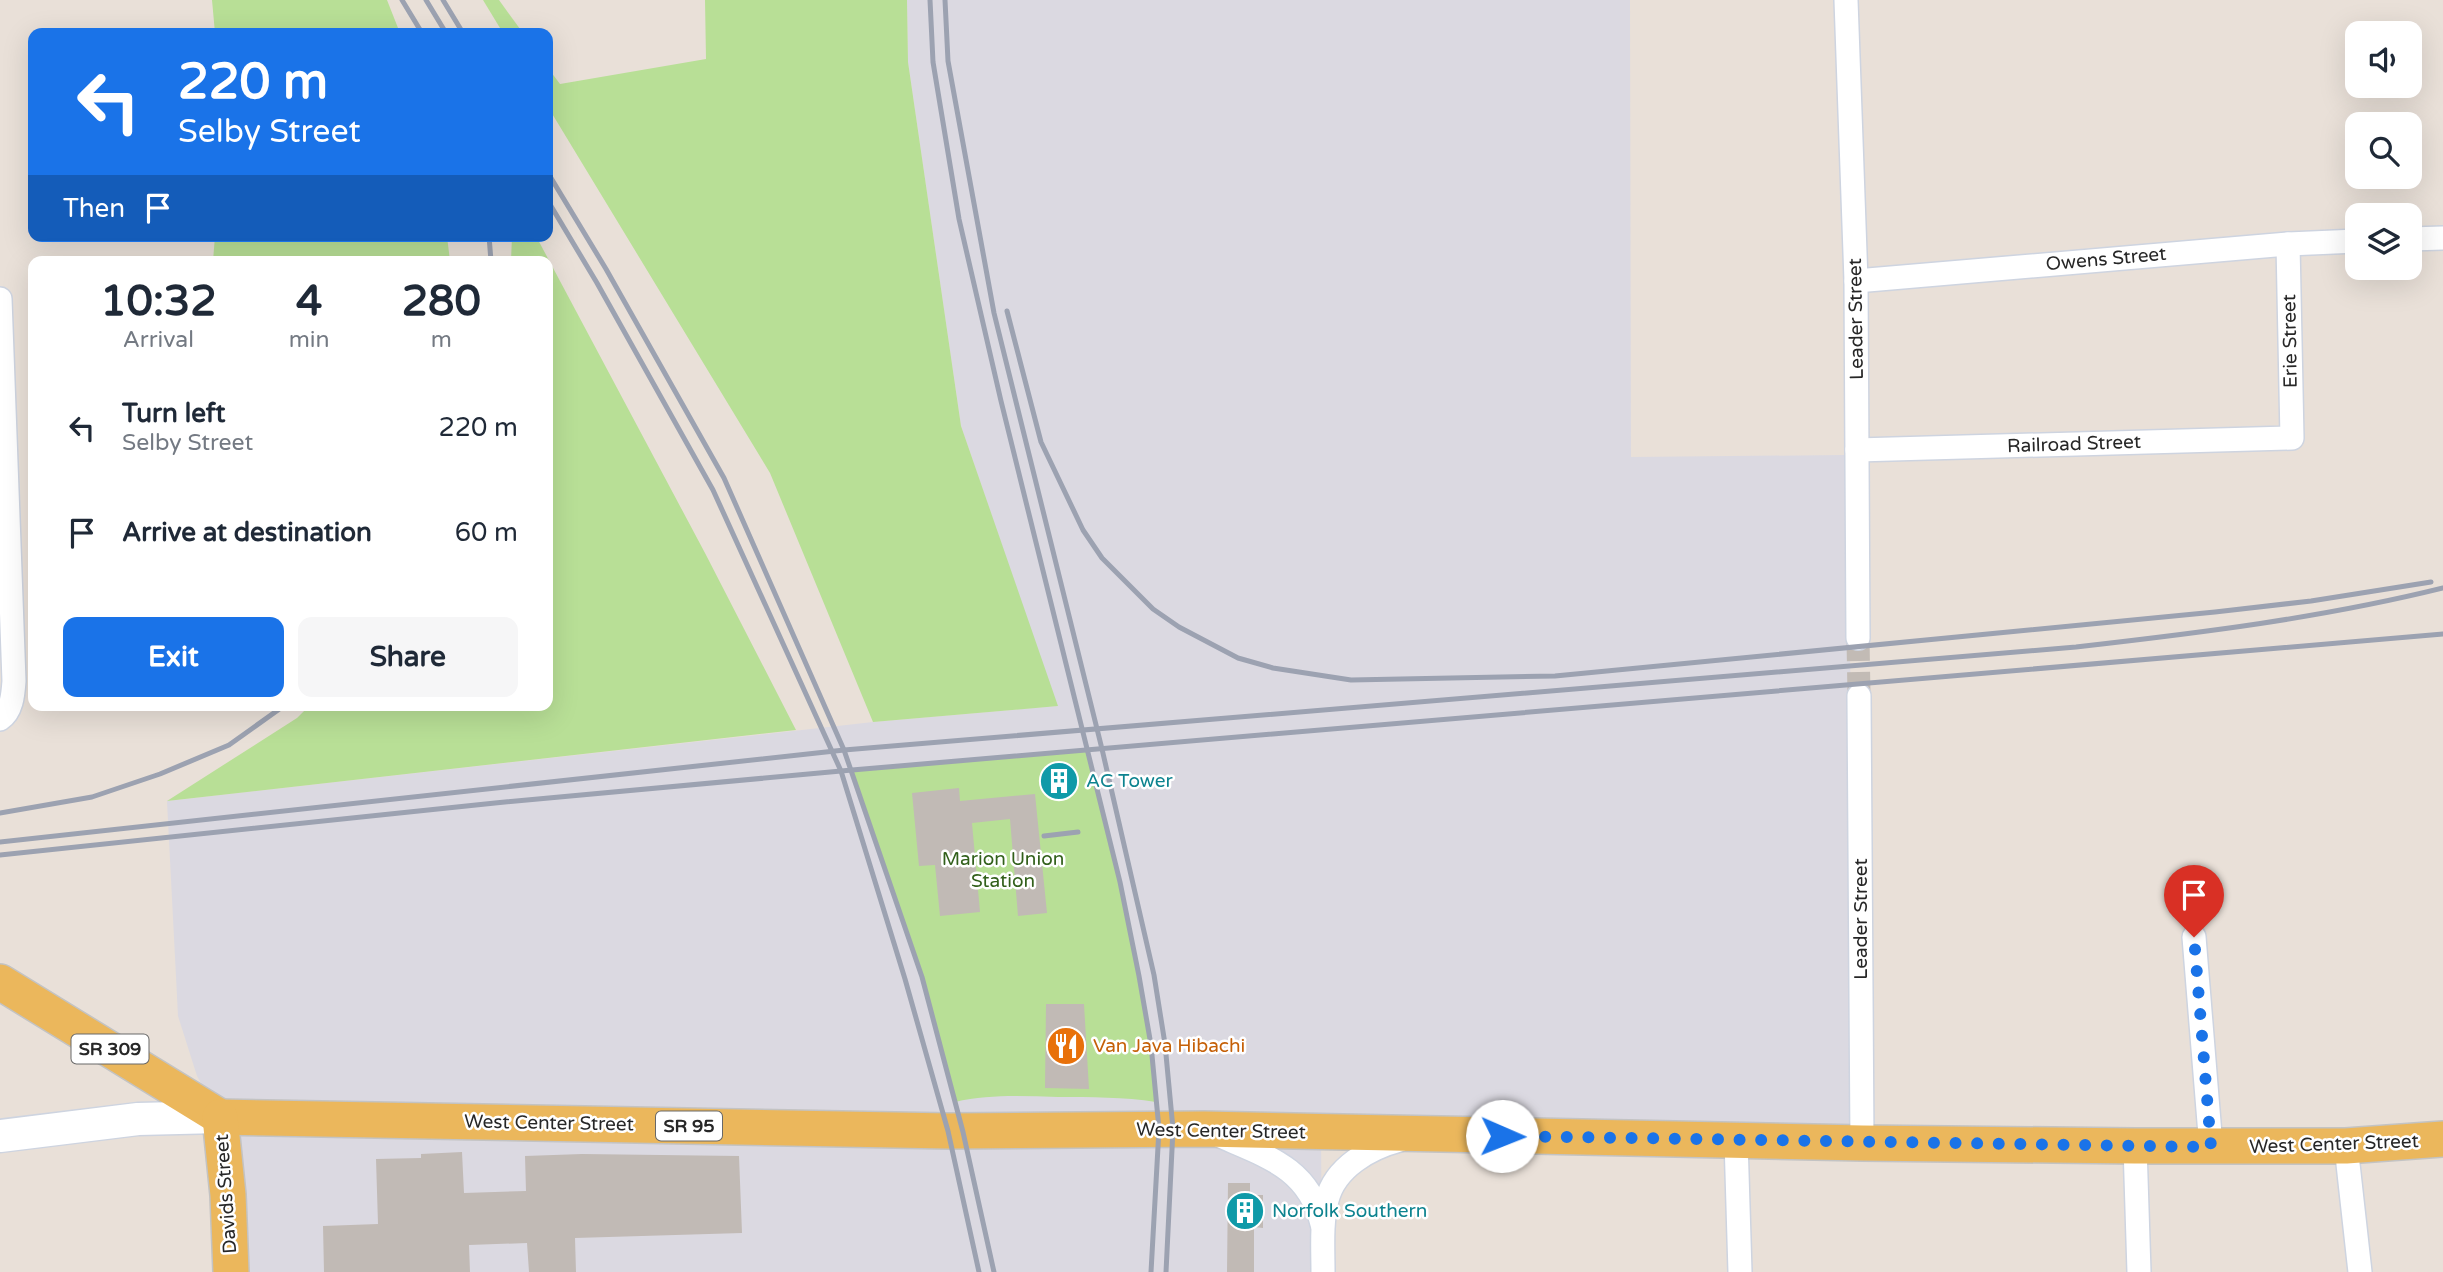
<!DOCTYPE html>
<html lang="en">
<head>
<meta charset="utf-8">
<style>
	:root { --surface:#fff; --page:#f6f6f7; --text:#1f2937; --muted:#747a83; --accent:#1a73e8 }
	body { margin:0; font-family:"Varela Round",sans-serif; background:var(--page); color:var(--text); height:100vh; display:flex; flex-direction:column; font-size:26px; white-space:nowrap }
	* { box-sizing:border-box; margin:0 }
	p { font-size:23px; color:var(--muted) }
	.icon { flex:none; width:38px; height:38px; fill:none; stroke:currentColor; stroke-width:2; stroke-linecap:round; stroke-linejoin:round }
	.map { position:relative; flex:1; overflow:hidden }
	.panel { position:absolute; left:28px; top:256px; width:525px; height:455px; display:flex; flex-direction:column; background:var(--surface); border-radius:14px; box-shadow:0 7px 28px #0002 }
	.panel>* { flex:none }
	.top-card { position:absolute; left:28px; top:28px; width:525px; height:214px; border-radius:14px; box-shadow:0 7px 28px #0002; background:#1a73e8; color:#fff; overflow:hidden }
	.controls { position:absolute; left:2345px; top:21px; display:grid; gap:14px }
	.controls a { display:grid; place-items:center; width:77px; height:77px; border-radius:14px; background:var(--surface); box-shadow:0 7px 28px #0002; font-size:35px }
	.pin { position:absolute; display:grid; place-items:center; width:60px; height:60px; color:#fff; margin:-72px -30px; border-radius:50% 50% 50% 0; rotate:-45deg; box-shadow:0 0 7px #0007 }
	.pin .icon { rotate:45deg }
	.me { position:absolute; width:77px; margin:-38px; rotate:91deg; stroke-linejoin:round; filter:drop-shadow(0 0 5px #0008) }
	.turn { display:flex; align-items:center; gap:24px; height:147px; padding:0 35px; font-size:32px }
	.turn .icon { width:91px; height:91px; stroke-width:2.5 }
	.turn b { display:block; font-size:49px; line-height:60px }
	.then { display:flex; align-items:center; height:66px; padding:0 35px; background:#0003; gap:14px; font-size:26px }
	.eta { display:flex; justify-content:space-evenly; align-items:center; height:119px; text-align:center }
	.eta b { font-size:42px; font-weight:700; line-height:49px }
	.button { display:flex; gap:14px; margin-top:auto; padding:14px 35px }
	.button a { flex:1; height:80px; border-radius:14px; background:var(--accent); color:#fff; font-size:28px; font-weight:700; line-height:80px; text-align:center }
	.button a+a { background:var(--page); color:var(--text) }
	ul { padding:0; list-style:none }
	li { display:flex; align-items:center; gap:21px; height:105px; padding:0 35px }
	li div { flex:1 }
	li b { display:block; font-size:26px }
	li em { font-style:normal }
	.map>svg:first-child { display:block }
</style>
</head>
<body>
<div class="map">
<svg width="2443" height="1272" viewBox="0 0 2443 1272">
	<rect width="100%" height="100%" fill="#e9e0d8"/>
	<polygon fill="#dbd9e1" points="907,0 1630,0 1631,457 1845,455 1862,1143 1321,1133 1322,1272 231,1272 220,1117 197,1076 178,1016 167,801 873,722 1057,706 961,426 908,62"/>
	<g fill="#b8df96">
		<polygon points="212,0 387,0 400,33 215,33"/>
		<polygon points="483,0 499,0 523,33 503,33"/>
		<polygon points="705,0 907,0 908,62 961,426 1058,706 873,722 770,473 548,107 548,68 560,84 706,59"/>
		<polygon points="215,236 447,236 450,261 213,261"/>
		<polygon points="512,236 536,236 705,553 796,730 167,801 297,718 310,705 548,705 548,261 511,261"/>
		<path d="M1088 750C1116 867 1145 983 1156 1102 1124 1097 1091 1097 1058 1097 1023 1096 989 1094 955 1102L922 977 852 770Z"/>
	</g>
	<g fill="#c1bab5">
		<polygon points="959,788 960,801 1035,794 1047,913 1018,916 1010,819 972,823 980,912 940,916 935,865 919,866 912,793"/>
		<polygon points="1046,1004 1084,1004 1089,1089 1045,1088"/>
		<polygon points="462,1152 464,1193 526,1191 525,1156 582,1154 739,1156 742,1233 575,1238 576,1272 529,1272 527,1243 469,1245 470,1272 324,1272 323,1226 378,1224 376,1159 421,1158 421,1154"/>
		<polygon points="1228,1183 1250,1183 1250,1195 1263,1195 1263,1228 1254,1227 1254,1272 1227,1272"/>
	</g>
	<g fill="none" stroke-linecap="round" stroke-linejoin="round">
		<polyline stroke="#c2bbb5" stroke-width="23" stroke-dasharray="23 11" stroke-linecap="butt" points="1858,638 1859,696"/>
		<g stroke="#ced4e0" stroke-width="26">
			<g id="street">
				<polyline points="1846,0 1856,281 1858,638"/>
				<polyline points="2410,239 2443,238"/>
				<polyline points="1856,281 2288,244 2357,241"/>
				<path d="M0 299 14 681C13 694 12 711 0 719"/>
				<polyline points="1857,450 2292,438 2288,244"/>
				<polyline points="1859,696 1862,1143"/>
				<polyline points="2194,937 2211,1147"/>
				<path d="M1218 1135C1266 1156 1309 1168 1322 1224"/>
				<polyline points="1736,1140 1740,1272"/>
				<polyline points="2135,1146 2139,1272"/>
				<polyline points="2346,1146 2360,1272"/>
				<path d="M1323 1272C1323 1249 1321 1223 1327 1200 1335 1167 1370 1148 1400 1140"/>
			</g>
		</g>
		<g stroke="#ced4e0" stroke-width="35">
			<polyline id="secondary" points="0,1136 138,1119 220,1117"/>
		</g>
		<g stroke="#c3c3c3" stroke-width="38">
			<g id="primary">
				<polyline points="0,982 220,1117"/>
				<polyline points="220,1117 948,1131 1204,1129 1862,1143 2135,1146 2346,1146 2443,1139"/>
				<polyline points="220,1117 228,1195 231,1272"/>
			</g>
		</g>
		<use href="#street" stroke="#fff" stroke-width="23"/>
		<use href="#secondary" stroke="#fff" stroke-width="32"/>
		<use href="#primary" stroke="#ebb75c" stroke-width="35"/>
		<g stroke="#9ca2b1" stroke-width="5">
			<polyline points="402,0 422,33"/>
			<polyline points="426,0 446,33"/>
			<polyline points="443,0 463,33"/>
			<polyline points="930,0 933,62 959,219 1001,401 1120,882 1139,976 1151,1045 1159,1129 1151,1272"/>
			<polyline points="945,0 948,61 994,313 1102,749 1154,975 1165,1044 1173,1129 1166,1272"/>
			<polyline points="548,173 606,269 724,478 844,750 922,977 963,1132 994,1272"/>
			<polyline points="548,201 597,283 713,490 841,771 905,979 948,1131 979,1272"/>
			<polyline points="489,236 491,261"/>
			<polyline points="1007,311 1041,442 1083,530 1102,558 1153,609 1179,627 1238,658 1273,668 1351,680 1555,676 2215,612 2311,601 2431,582"/>
			<polyline points="0,813 92,797 160,774 229,745 285,705"/>
			<polyline points="1044,836 1078,832"/>
			<path d="M0 842 844 750 2076 647C2199 633 2322 618 2443 588"/>
			<polyline points="0,855 495,803 852,770 2443,634"/>
		</g>
	</g>
	<g fill="none" stroke-linecap="round" stroke-linejoin="round">
		<polyline stroke="#1a73e8" stroke-width="12" stroke-dasharray="0 21.6" points="1502,1136 2211,1147 2194,937"/>
	</g>
	<defs>
		<g id="building-disc" transform="scale(2.0125)"><circle r="9.5" fill="#0f9aa8" stroke="#fff"/><path d="M-4-6H4V6H1V3H-1V6H-4ZM-2.5-4.3h1.7v1.8h-1.7ZM.8-4.3h1.7v1.8H.8ZM-2.5-1h1.7V.8h-1.7ZM.8-1h1.7V.8H.8Z" fill="#fff"/></g>
		<g id="restaurant-disc" transform="scale(2.0125)"><circle r="9.5" fill="#e8710a" stroke="#fff"/><path d="M-5-6h1v4h1v-4h1v4h1v-4h1v5L-1.5 .5V6h-2V.5L-5-1ZM5-6V6H3V1.5H1.5Q1.5-4 5-6Z" fill="#fff"/></g>
	</defs>
	<g fill-rule="evenodd">
		<use href="#building-disc" x="1059" y="781"/>
		<use href="#restaurant-disc" x="1066" y="1046"/>
		<use href="#building-disc" x="1245" y="1211"/>
	</g>
	<g text-anchor="middle" dominant-baseline="central" stroke-width="5" stroke-linejoin="round" paint-order="stroke">
		<g fill="#fff" stroke="#686868" stroke-width="2">
			<rect x="71.5" y="1034.5" width="77" height="29" rx="5"/>
			<rect x="656" y="1111.5" width="66" height="29" rx="5"/>
		</g>
		<g font-size="18" font-weight="bold" fill="#272727">
			<text x="110" y="1049">SR 309</text>
			<text x="689" y="1126">SR 95</text>
		</g>
		<g font-size="19" fill="#272727" stroke="#fff">
			<text transform="translate(2106 259) rotate(-5)">Owens Street</text>
			<text transform="translate(1856 319) rotate(-91)">Leader Street</text>
			<text transform="translate(2290 341) rotate(-91)">Erie Street</text>
			<text transform="translate(2074 444) rotate(-2)">Railroad Street</text>
			<text transform="translate(1861 919) rotate(-90)">Leader Street</text>
			<text transform="translate(549 1123) rotate(1)">West Center Street</text>
			<text transform="translate(1221 1131) rotate(1)">West Center Street</text>
			<text transform="translate(2334 1144) rotate(-2)">West Center Street</text>
			<text transform="translate(226 1194) rotate(-94)">Davids Street</text>
		</g>
		<g font-size="19" fill="#0d838f" stroke="#fff" text-anchor="start">
			<text x="1086" y="781">AC Tower</text>
			<text x="1272" y="1211">Norfolk Southern</text>
		</g>
		<g font-size="19" fill="#32601b" stroke="#fff">
			<text x="1003" y="859">Marion Union<tspan x="1003" dy="22">Station</tspan></text>
		</g>
		<g font-size="19" fill="#c56008" stroke="#fff" text-anchor="start">
			<text x="1093" y="1046">Van Java Hibachi</text>
		</g>
	</g>
</svg>
<div class="controls">
<a><svg class="icon" aria-label="sound" viewBox="0 0 24 24"><path d="M4 9h4l5-4v14l-5-4H4zM17 9q2 3 0 6"/></svg></a>
<a><svg class="icon" aria-label="search" viewBox="0 0 24 24"><circle cx="10" cy="10" r="6"/><path d="M15 15l6 6"/></svg></a>
<a><svg class="icon" aria-label="layers" viewBox="0 0 24 24"><path d="M12 4l9 5-9 5-9-5zM3 14l9 5 9-5"/></svg></a>
</div>
<div class="pin" style="left:2194px;top:937px;background:#d93025"><svg class="icon" aria-label="arrive" viewBox="0 0 24 24"><path d="M6 21V4h12l-3 4 3 4H6"/></svg></div>
<svg class="me" style="left:1502px;top:1136px" viewBox="-20 -20 40 40"><circle r="19" fill="#fff"/><path d="M0-13L10 11 0 6-10 11z" fill="#1a73e8"/></svg>
<div class="top-card">
<div class="turn"><svg class="icon" aria-label="left" viewBox="0 0 24 24"><path d="M17 20v-9H6M10 6l-5 5 5 5"/></svg><div><b>220 m</b>Selby Street</div></div>
<div class="then">Then<svg class="icon" aria-label="arrive" viewBox="0 0 24 24"><path d="M6 21V4h12l-3 4 3 4H6"/></svg></div>
</div>
<section class="panel">
<div class="eta">
<div><b>10:32</b><p>Arrival</p></div>
<div><b>4</b><p>min</p></div>
<div><b>280</b><p>m</p></div>
</div>
<ul>
<li><svg class="icon" aria-label="left" viewBox="0 0 24 24"><path d="M17 20v-9H6M10 6l-5 5 5 5"/></svg><div><b>Turn left</b><p>Selby Street</p></div><em>220 m</em></li>
<li><svg class="icon" aria-label="arrive" viewBox="0 0 24 24"><path d="M6 21V4h12l-3 4 3 4H6"/></svg><div><b>Arrive at destination</b></div><em>60 m</em></li>
</ul>
<div class="button"><a>Exit</a><a>Share</a></div>
</section>
</div>
</body>
</html>
